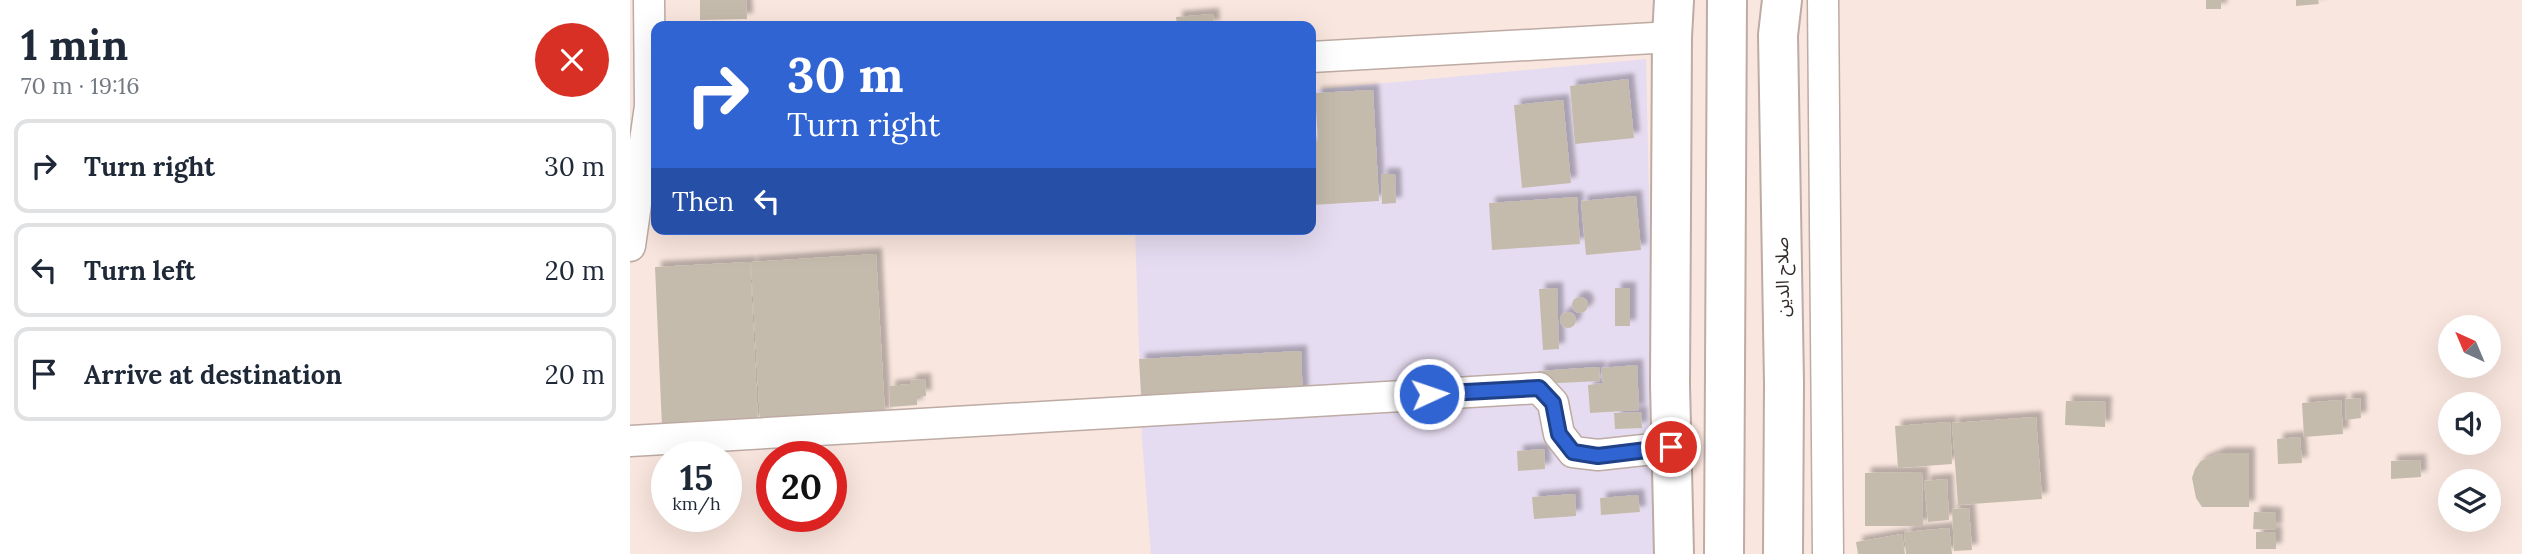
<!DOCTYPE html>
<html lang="en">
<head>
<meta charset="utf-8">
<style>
	:root { --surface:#fff; --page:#f6f6f7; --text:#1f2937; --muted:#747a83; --line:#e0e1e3 }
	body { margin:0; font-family:Lora,"Noto Sans Arabic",serif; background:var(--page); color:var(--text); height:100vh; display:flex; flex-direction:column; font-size:26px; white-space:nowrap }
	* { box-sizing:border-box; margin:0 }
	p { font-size:23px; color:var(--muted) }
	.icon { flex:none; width:38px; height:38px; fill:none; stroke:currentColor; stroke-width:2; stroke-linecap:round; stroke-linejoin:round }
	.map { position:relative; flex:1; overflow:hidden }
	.drawer { display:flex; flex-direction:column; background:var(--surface); width:630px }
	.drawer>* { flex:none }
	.top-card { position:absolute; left:21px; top:21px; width:665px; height:214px; border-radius:14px; box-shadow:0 7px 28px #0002; background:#3064d2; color:#fff; overflow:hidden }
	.needle { width:46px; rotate:316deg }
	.controls { position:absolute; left:1808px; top:315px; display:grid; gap:14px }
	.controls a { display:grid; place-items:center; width:63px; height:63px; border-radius:50%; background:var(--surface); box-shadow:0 7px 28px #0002; font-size:35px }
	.speed { position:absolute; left:21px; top:441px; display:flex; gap:14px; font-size:35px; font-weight:700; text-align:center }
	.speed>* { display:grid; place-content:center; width:91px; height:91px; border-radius:50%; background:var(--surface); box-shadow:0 7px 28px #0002; line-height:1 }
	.speed small { font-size:18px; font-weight:400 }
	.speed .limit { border:10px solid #d22; background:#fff; color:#111 }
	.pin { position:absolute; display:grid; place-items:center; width:60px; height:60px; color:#fff; margin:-30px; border:4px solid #fff; border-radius:50%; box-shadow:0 2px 7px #0007 }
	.me { position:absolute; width:77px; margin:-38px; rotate:87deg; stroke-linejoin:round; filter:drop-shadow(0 0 5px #0008) }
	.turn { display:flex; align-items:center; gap:24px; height:147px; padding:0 21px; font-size:32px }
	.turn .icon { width:91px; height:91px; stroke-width:2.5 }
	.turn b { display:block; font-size:49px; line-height:60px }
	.then { display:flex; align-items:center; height:66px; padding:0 21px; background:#0003; gap:14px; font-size:26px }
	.round { display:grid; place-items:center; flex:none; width:74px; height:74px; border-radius:37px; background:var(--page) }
	.summary { display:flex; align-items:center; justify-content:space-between; height:119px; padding:0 21px }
	h1 { font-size:42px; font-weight:700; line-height:52px }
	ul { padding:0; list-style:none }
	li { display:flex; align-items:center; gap:21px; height:94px; margin:0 14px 10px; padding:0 7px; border:4px solid var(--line); border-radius:14px }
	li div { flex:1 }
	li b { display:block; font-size:26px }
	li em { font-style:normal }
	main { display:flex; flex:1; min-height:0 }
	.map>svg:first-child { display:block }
</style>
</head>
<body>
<main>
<section class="drawer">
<div class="summary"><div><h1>1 min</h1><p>70 m · 19:16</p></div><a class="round" style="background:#d93025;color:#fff"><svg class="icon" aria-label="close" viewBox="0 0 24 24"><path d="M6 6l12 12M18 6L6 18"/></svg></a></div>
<ul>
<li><svg class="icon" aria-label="right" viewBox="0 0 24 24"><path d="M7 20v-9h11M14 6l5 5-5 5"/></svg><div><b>Turn right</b></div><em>30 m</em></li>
<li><svg class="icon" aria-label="left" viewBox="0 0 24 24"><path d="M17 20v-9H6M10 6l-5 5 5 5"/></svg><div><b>Turn left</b></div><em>20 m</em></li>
<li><svg class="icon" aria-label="arrive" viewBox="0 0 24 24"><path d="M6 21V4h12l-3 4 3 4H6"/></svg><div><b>Arrive at destination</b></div><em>20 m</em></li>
</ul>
</section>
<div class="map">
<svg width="1892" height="554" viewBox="0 0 1892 554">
	<defs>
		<filter id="shadow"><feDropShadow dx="6" dy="-6" stdDeviation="2" flood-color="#0004"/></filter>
	</defs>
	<rect width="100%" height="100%" fill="#f9e6de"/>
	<polygon fill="#e6dcf1" points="1016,59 1027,554 521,554 512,439 505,229 681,229 681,90"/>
	<g fill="#c5bbac" filter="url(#shadow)">
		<polygon points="70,0 116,0 117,19 70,20"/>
		<rect x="1576" y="0" width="15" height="9"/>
		<polygon points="1666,0 1688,0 1689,4 1666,6"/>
		<polygon points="583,14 584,26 547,26 546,17"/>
		<polygon points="998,79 1004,138 945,144 940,86"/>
		<polygon points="743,90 749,201 681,205 681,142 688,141 685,93"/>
		<polygon points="933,100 941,183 892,188 884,105"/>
		<polygon points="751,174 765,174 766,203 752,204"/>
		<polygon points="1006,196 1011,250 956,255 951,201"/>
		<polygon points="947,197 950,244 862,250 859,203"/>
		<polygon points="333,229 377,229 377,231 334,234"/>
		<polygon points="246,254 255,414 130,421 121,262"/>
		<polygon points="120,262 128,422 32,427 25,267"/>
		<polygon points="927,288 929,349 913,350 909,289"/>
		<rect x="985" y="288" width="15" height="38"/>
		<circle cx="950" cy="305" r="8"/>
		<circle cx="938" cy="320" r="8"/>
		<polygon points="671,351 673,401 512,409 509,359"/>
		<polygon points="1007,365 1009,410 960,413 958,385 973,383 971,368"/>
		<polygon points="969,367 970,381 909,384 908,371"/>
		<polygon points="295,379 296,396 287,396 287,405 260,407 259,386 280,384 280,380"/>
		<polygon points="1730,398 1731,418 1716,420 1715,399"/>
		<polygon points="1711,400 1713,434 1674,437 1672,403"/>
		<polygon points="1436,401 1476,402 1475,427 1435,425"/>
		<polygon points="1011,412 1012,428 985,429 984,413"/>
		<polygon points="1406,417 1412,499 1328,505 1322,423"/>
		<polygon points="1320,422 1322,464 1268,468 1265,426"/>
		<polygon points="1670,437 1672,463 1648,464 1647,439"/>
		<polygon points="914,449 915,469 888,471 887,451"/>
		<polygon points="1590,453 1619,453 1619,507 1572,507 1566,498 1562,478 1565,469 1571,461"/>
		<polygon points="1790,460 1791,477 1761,479 1761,461"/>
		<polygon points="1292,472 1293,526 1235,526 1235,473"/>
		<polygon points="1317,479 1319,520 1298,522 1294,481"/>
		<polygon points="945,494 946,516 904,519 902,497"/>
		<polygon points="1008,495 1010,512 971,515 970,498"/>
		<polygon points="1339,508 1342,550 1324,551 1322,509"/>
		<polygon points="1624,512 1646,513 1646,530 1623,529"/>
		<polygon points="1319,528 1322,554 1276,554 1274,532"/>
		<rect x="1626" y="532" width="20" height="17"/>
		<polygon points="1272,534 1275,554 1228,554 1226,542"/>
	</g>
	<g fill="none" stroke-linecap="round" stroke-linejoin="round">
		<g stroke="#bdaba4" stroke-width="33">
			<g id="minor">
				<polyline points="1193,0 1198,554"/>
				<polyline points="681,57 1042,37"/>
				<polyline points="0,246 20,106 19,0"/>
				<polyline points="0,441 909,388 923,403 929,434 943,452 968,455 1041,447"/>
			</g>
		</g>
		<g stroke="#bdaba4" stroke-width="42">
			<polyline id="major" points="1044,554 1040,384 1042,37 1044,0"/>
		</g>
		<g stroke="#bdaba4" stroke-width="42">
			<g id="highway">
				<polyline points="1152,0 1148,35 1154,383 1153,554"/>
				<polyline points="1094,554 1097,0"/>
			</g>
		</g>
		<use href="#minor" stroke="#fff" stroke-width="30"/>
		<use href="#major" stroke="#fff" stroke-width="38"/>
		<use href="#highway" stroke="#fff" stroke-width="38"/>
	</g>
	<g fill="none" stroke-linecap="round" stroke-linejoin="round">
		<g stroke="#1f4188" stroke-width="18">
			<polyline id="route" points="799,394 909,388 923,403 929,434 943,452 968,456 1041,447"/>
		</g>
		<use href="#route" stroke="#3064d2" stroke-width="12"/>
	</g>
	<g text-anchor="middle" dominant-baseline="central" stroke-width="7" stroke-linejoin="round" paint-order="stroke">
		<g font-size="18" fill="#332c29" stroke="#fff">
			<text transform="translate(1152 277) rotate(-91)">صلاح الدين</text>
		</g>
	</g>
</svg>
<div class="controls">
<a><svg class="needle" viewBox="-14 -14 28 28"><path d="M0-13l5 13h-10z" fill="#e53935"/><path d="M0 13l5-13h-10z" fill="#747a83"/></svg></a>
<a><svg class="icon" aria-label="sound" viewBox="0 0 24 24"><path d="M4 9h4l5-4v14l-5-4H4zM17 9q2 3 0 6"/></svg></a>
<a><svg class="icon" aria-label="layers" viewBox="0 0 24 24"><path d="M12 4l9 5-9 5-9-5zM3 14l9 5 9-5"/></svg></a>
</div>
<div class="speed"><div>15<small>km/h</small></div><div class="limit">20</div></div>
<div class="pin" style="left:1041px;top:447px;background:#d93025"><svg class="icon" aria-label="arrive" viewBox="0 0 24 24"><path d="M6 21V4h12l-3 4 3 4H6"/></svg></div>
<svg class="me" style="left:799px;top:394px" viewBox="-20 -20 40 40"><circle r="17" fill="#3064d2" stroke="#fff" stroke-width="3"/><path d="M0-11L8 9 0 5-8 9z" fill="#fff"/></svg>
<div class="top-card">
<div class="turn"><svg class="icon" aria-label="right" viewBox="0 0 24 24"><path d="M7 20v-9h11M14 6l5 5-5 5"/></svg><div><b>30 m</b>Turn right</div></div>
<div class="then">Then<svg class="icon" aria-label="left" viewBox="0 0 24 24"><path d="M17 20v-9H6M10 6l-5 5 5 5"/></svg></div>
</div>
</div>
</main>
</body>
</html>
